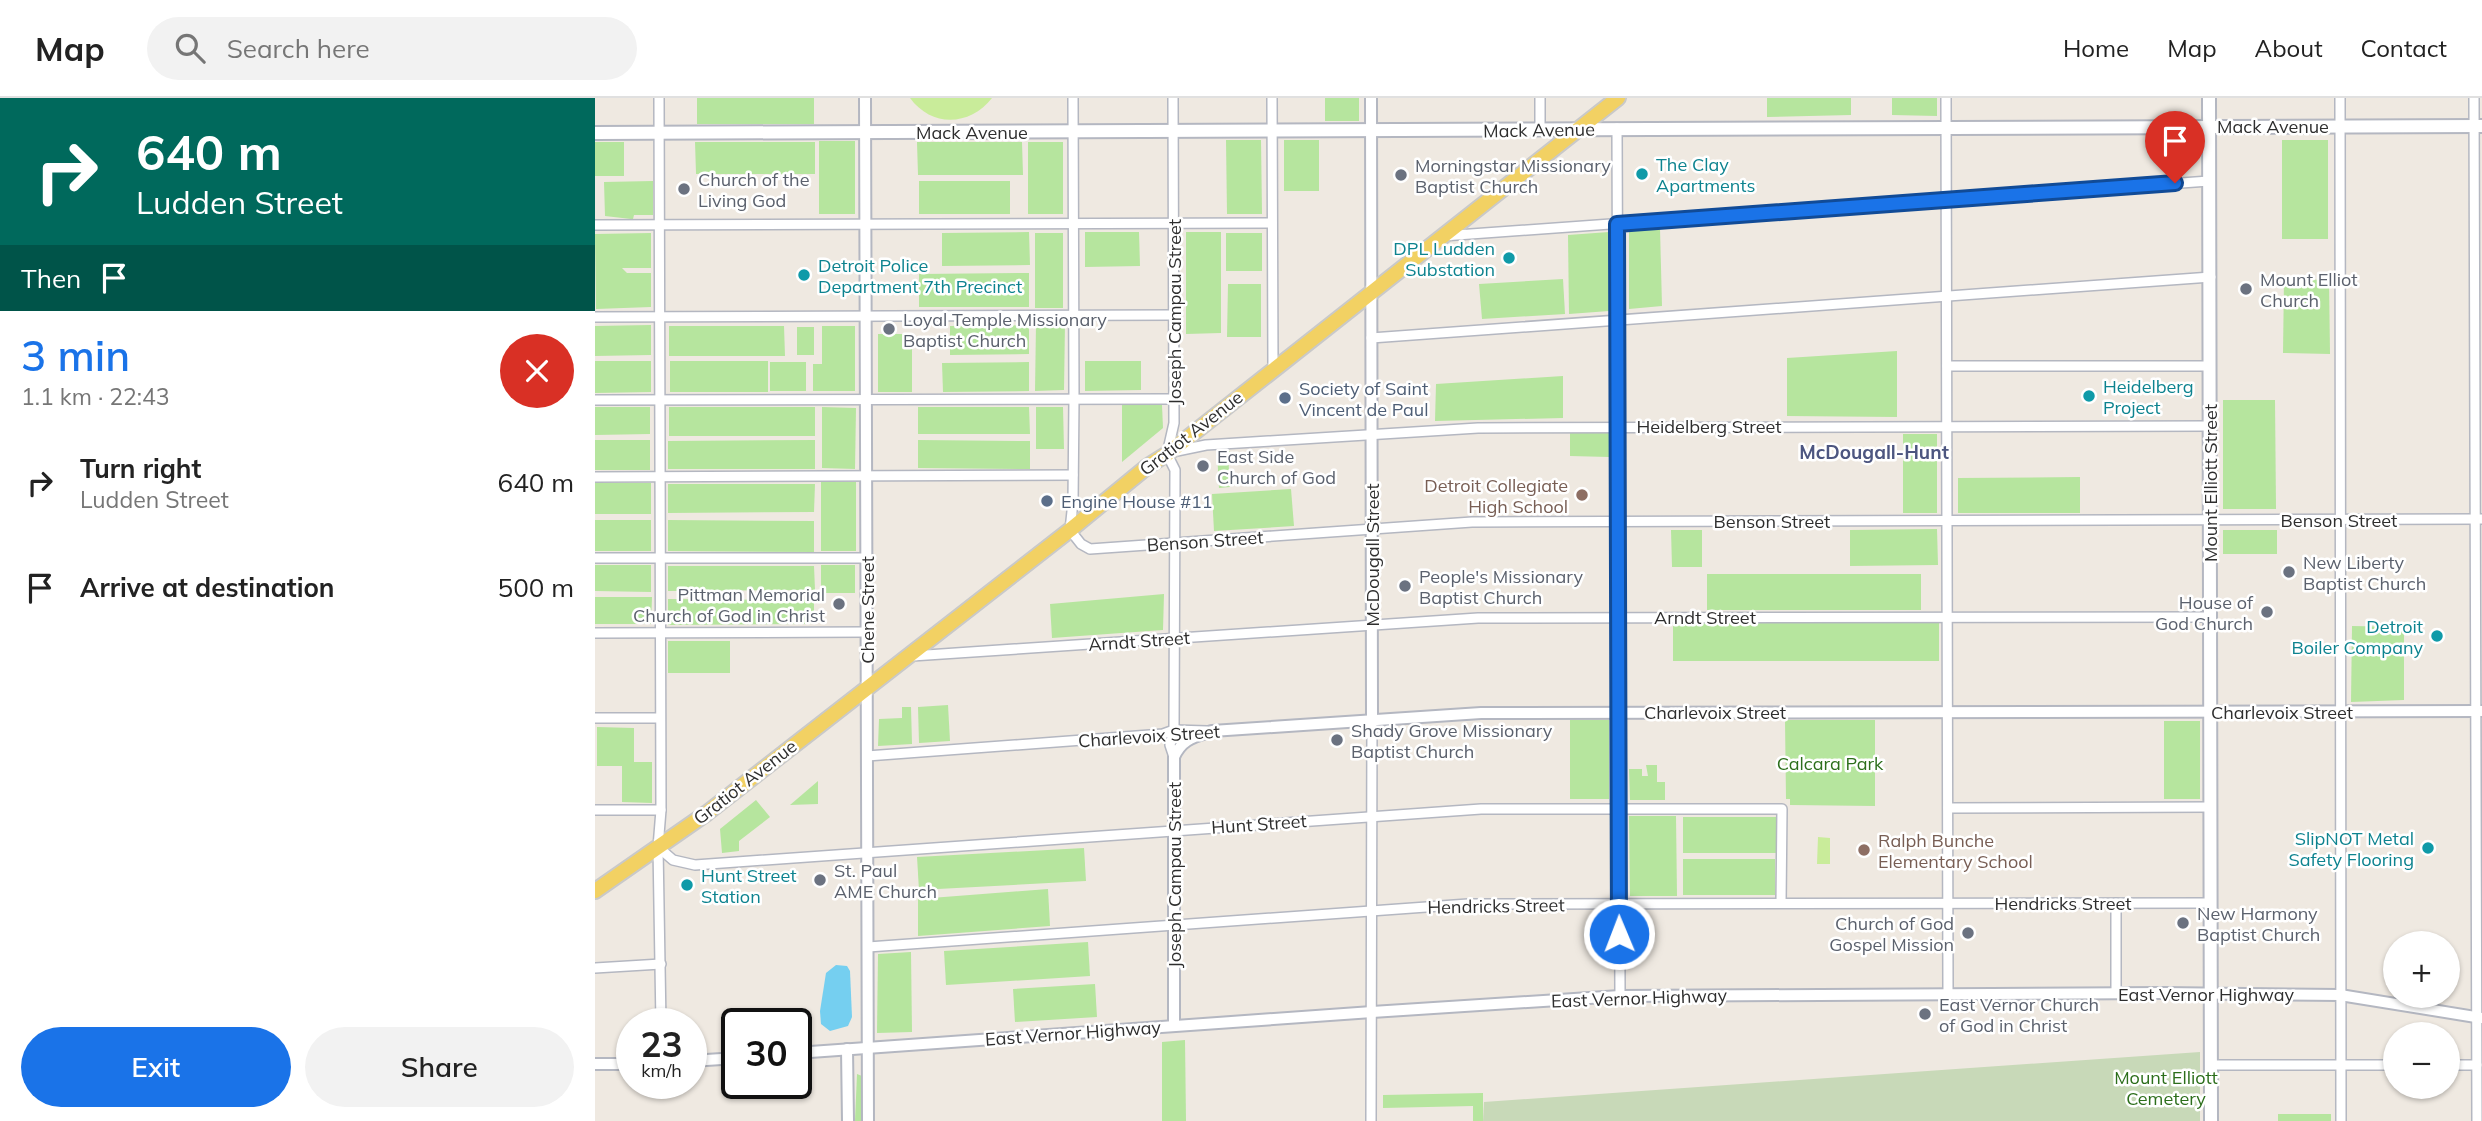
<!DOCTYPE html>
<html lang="en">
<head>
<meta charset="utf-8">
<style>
	:root { --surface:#fff; --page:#f2f2f2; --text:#222; --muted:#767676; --line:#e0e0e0; --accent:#1a73e8 }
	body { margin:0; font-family:Mulish,sans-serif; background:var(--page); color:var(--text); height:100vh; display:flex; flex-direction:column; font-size:26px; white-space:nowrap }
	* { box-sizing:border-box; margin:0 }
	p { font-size:23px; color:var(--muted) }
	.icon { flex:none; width:38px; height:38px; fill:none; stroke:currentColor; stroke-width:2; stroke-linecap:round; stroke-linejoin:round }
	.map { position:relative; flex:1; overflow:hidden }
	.panel { display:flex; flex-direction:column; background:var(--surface); width:595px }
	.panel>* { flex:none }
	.hud { background:#00695c; color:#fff; overflow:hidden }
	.tools { position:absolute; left:1788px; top:833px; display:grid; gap:14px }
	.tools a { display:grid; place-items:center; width:77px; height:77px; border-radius:50%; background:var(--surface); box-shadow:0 2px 5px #0004; font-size:35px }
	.speed { position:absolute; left:21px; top:910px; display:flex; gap:14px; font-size:35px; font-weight:700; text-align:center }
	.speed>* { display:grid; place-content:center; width:91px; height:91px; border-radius:50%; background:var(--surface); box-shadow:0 2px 5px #0004; line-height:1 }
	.speed small { font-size:18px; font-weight:400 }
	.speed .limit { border:4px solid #111; border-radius:10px; background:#fff; color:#111 }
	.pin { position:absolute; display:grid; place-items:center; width:60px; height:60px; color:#fff; margin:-72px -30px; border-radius:50% 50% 50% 0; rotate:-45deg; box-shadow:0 0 7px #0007 }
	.pin .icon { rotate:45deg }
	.me { position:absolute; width:77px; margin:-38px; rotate:359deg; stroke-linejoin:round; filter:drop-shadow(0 0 5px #0008) }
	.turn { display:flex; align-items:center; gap:24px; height:147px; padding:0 21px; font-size:32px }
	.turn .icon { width:91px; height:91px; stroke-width:2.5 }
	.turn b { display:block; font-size:49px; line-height:60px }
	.then { display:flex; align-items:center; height:66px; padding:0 21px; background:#0003; gap:14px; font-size:26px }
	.round { display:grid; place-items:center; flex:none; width:74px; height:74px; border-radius:37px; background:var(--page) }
	.overview { display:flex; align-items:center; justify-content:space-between; height:119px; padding:0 21px }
	h1 { font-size:42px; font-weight:600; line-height:52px; color:var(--accent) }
	.cta { display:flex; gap:14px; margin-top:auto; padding:14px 21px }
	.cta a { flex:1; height:80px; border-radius:42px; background:var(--accent); color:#fff; font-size:28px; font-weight:600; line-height:80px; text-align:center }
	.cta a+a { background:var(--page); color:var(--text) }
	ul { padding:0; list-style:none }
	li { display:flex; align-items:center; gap:21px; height:105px; padding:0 21px }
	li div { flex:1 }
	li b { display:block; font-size:26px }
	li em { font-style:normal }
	header { display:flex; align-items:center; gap:42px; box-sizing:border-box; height:98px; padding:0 35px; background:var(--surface); border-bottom:2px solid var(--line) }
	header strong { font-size:33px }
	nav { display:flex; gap:38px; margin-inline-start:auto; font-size:24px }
	.search { width:490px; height:63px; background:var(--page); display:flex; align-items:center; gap:18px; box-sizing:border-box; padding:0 24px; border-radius:38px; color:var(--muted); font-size:26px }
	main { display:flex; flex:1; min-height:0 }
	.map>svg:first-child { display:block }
</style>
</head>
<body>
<header>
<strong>Map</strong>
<div class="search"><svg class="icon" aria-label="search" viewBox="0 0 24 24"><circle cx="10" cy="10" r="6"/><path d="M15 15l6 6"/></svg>Search here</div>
<nav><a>Home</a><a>Map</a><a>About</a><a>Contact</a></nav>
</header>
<main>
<section class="panel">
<div class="hud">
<div class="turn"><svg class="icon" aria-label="right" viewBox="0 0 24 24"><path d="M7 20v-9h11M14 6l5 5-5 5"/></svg><div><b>640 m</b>Ludden Street</div></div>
<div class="then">Then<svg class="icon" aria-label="arrive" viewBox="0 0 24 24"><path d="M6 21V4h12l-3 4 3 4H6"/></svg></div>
</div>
<div class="overview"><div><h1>3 min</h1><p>1.1 km · 22:43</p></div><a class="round" style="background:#d93025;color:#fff"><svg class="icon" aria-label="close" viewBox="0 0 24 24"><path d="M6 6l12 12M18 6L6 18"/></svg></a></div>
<ul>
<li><svg class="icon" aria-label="right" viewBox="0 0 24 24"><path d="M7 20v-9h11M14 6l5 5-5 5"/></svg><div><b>Turn right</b><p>Ludden Street</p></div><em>640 m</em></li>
<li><svg class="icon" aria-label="arrive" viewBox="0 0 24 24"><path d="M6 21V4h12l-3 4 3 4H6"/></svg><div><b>Arrive at destination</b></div><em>500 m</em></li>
</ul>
<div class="cta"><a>Exit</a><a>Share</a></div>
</section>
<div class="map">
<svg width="1887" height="1023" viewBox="0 0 1887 1023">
	<rect width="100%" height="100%" fill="#efe9e1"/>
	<g fill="#b6e59e">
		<rect x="102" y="0" width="117" height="26"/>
		<rect x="730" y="0" width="34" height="23"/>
		<polygon points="1172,0 1256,0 1256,17 1172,19"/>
		<polygon points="1297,0 1342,0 1342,18 1297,17"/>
		<polygon points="631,42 666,42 667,116 632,116"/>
		<rect x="689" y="42" width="35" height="51"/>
		<rect x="1687" y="42" width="46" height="99"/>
		<rect x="224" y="43" width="36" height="73"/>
		<rect x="0" y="44" width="29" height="34"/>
		<polygon points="100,44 220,44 220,76 101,76"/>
		<polygon points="322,44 427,44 428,77 323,77"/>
		<rect x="433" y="44" width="35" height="72"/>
		<polygon points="58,83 58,117 39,117 38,121 36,121 10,118 9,84"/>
		<rect x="324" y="83" width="91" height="33"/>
		<polygon points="1065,130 1067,208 1034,211 1034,132"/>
		<polygon points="434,134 435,167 347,168 347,135"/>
		<polygon points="490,134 544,134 545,168 490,169"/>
		<polygon points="591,134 626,134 626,235 591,236"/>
		<polygon points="1014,134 1014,213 974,216 973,137"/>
		<polygon points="56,135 56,170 27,170 32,175 56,175 56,209 1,211 0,136"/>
		<rect x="440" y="135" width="28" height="75"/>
		<rect x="631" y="135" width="36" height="38"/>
		<polygon points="434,175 434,209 324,209 324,176"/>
		<polygon points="968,181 970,216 887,221 884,186"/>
		<polygon points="1689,181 1734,182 1735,256 1688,255"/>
		<polygon points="633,186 666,186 666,239 632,239"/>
		<polygon points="470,225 469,292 440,293 441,226"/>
		<polygon points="56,227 56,257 0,258 0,228"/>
		<polygon points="434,227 434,256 355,257 355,228"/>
		<polygon points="74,228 189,228 190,258 74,258"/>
		<polygon points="227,228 260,228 260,293 218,293 218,266 227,266"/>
		<rect x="202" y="229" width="17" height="28"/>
		<rect x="283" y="236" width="34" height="58"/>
		<polygon points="1302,253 1302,319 1192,318 1192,260"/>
		<polygon points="0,263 56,263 56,294 0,295"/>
		<rect x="75" y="263" width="98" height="31"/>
		<polygon points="490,263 546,263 546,292 490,293"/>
		<rect x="175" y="264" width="36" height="29"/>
		<polygon points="434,264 434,293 348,294 347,265"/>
		<polygon points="968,278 968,320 840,323 841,286"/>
		<polygon points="1628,302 1680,302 1681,411 1628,411"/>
		<polygon points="527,307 567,307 568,330 527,364"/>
		<polygon points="0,309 55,309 55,336 0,337"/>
		<rect x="74" y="309" width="146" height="29"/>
		<polygon points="227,309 261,310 260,371 227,370"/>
		<polygon points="323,309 434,309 435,336 323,336"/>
		<polygon points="441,309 468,309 469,351 441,351"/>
		<polygon points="975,335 1014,335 1014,359 975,358"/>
		<rect x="1308" y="336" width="34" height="79"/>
		<rect x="0" y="342" width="55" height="30"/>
		<polygon points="220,342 220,371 73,371 73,343"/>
		<polygon points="323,342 435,343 435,371 323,370"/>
		<polygon points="635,353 633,356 635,389 624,390 622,354"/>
		<polygon points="1485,379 1485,415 1363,415 1363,380"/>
		<rect x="226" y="384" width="35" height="69"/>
		<rect x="0" y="385" width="56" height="31"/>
		<polygon points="73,386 220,386 219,414 73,415"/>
		<polygon points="696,391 699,428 619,433 617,396"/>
		<rect x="0" y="422" width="56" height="31"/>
		<polygon points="73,422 219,423 219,454 73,453"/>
		<polygon points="1342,431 1343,467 1255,468 1255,432"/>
		<polygon points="1076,432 1107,432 1107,469 1077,469"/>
		<rect x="1628" y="432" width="54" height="24"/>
		<polygon points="0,467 56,467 56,494 0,493"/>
		<rect x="226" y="467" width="34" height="28"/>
		<polygon points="73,468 219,468 220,492 73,493"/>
		<rect x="1112" y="476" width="214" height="36"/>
		<polygon points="569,496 568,532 457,540 455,506"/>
		<polygon points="0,499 57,499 56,526 0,526"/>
		<polygon points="73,501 219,502 219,526 73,527"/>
		<rect x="1078" y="525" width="266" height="38"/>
		<polygon points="1757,528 1809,529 1809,602 1756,604"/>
		<rect x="73" y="543" width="62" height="32"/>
		<polygon points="353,607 355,643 324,645 323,609"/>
		<polygon points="307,609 316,609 317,646 283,648 284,621 307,620"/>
		<rect x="975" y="622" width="39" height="79"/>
		<polygon points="1190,622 1280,622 1280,708 1195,707 1195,701 1191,701"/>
		<rect x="1569" y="623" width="36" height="78"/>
		<polygon points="2,629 39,630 39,664 57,664 57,705 27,704 27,668 2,668"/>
		<polygon points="1051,667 1062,667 1062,684 1070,684 1070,702 1035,702 1034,671 1047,671 1047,678 1053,678"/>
		<polygon points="223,683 223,706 195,707"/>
		<polygon points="161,702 175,719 144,743 144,753 127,755 125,731"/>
		<polygon points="1034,718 1081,718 1082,798 1035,798"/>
		<rect x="1088" y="719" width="94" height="36"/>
		<polygon points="489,750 491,783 324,792 322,759"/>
		<rect x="1088" y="761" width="92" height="36"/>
		<polygon points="453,791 455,828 323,838 323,801"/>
		<polygon points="493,844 495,878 351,887 349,853"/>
		<polygon points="316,854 317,934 282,935 283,856"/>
		<polygon points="500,886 502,919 420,924 418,891"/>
		<polygon points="590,942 591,1023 567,1023 567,944"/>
		<polygon points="262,976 267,978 267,1023 260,1023"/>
		<polygon points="888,995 888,1023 878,1023 878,1008 788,1010 788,997"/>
		<rect x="1683" y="1016" width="53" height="7"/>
	</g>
	<polygon fill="#c8d9b8" points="1605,954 1605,1023 888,1023 889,1004"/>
	<g fill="#c9ec9a">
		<path d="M315 0H397C375 28 337 30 315 0Z"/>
		<polygon points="1223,739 1235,740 1235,766 1222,766"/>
	</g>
	<polygon fill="#75cff0" points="241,867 252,868 255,873 257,919 253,928 235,933 226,926 225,913 231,875"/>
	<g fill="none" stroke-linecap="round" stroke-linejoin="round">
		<g stroke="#b4b7c1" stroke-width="12">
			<g id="minor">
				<polyline points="64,0 66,712 63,749 66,926"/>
				<polyline points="478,0 479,301 478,404 475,432 486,446 495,451 877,424 1887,421"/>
				<polyline points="578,0 579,325 572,356 580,372 579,632 575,647 579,659"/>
				<polyline points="677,0 678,271"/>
				<polyline points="945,0 945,32"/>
				<polyline points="1351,0 1353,896"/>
				<polyline points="1745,0 1746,1023"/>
				<polyline points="1879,0 1882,1023"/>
				<polyline points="1022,30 1025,898"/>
				<polyline points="0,127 677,125"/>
				<polyline points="848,138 1614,83"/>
				<polyline points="0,219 579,217"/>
				<polyline points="776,240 1616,179"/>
				<polyline points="1352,268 1615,268"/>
				<polyline points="0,302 578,301"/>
				<polyline points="577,354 611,347 883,330 1615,328"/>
				<polyline points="0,379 478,377"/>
				<polyline points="0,460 271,460"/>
				<polyline points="0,535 272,534"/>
				<polyline points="317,558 883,520 1615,519"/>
				<polyline points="0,620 65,620"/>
				<polyline points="272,658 568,636 579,632 612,633"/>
				<polyline points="1353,710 1616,709"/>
				<polyline points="0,712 66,712"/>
				<polyline points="63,749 78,762 100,767 886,711 1187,711 1186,805"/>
				<polyline points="1521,805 1521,895"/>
				<polyline points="273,849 873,806 1616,805"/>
				<polyline points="0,870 66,866"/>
				<polyline points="1616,967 1801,967"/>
				<polyline points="1853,967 1882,967"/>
				<polyline points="776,1023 777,622"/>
			</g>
		</g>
		<g stroke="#b4b7c1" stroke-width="14">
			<g id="tertiary">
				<polyline points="270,0 273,1023"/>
				<polyline points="776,0 777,622"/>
				<path d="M579 928V659C587 641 599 639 617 633L886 615 1887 613"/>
				<polyline points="252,951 253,1023"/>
				<polyline points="201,955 777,914 1025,898 1568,895 1745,897 1887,920"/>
				<polyline points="96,963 142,960"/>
				<polyline points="0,966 37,966"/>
			</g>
		</g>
		<g stroke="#b4b7c1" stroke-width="16">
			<g id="secondary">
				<polyline points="1614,0 1616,1023"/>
				<polyline points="0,35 1887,28"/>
			</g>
		</g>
		<g stroke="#c9c9c9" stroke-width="18">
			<polyline id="primary" points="0,793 112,715 475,432 553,368 572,356 1023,0"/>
		</g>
		<use href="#minor" stroke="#fff" stroke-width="9"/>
		<use href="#tertiary" stroke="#fff" stroke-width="10"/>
		<use href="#secondary" stroke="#fff" stroke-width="12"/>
		<use href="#primary" stroke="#f2d163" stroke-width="14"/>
	</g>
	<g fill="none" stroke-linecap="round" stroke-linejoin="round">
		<g stroke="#114b97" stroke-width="18">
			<polyline id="route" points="1024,836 1022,126 1580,85"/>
		</g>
		<use href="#route" stroke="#1a73e8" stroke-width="12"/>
	</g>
	<g fill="#0f9aa8" stroke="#fff" stroke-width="2.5">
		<circle cx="1047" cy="76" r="7"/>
		<circle cx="914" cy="160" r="7"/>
		<circle cx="209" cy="177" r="7"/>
		<circle cx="1494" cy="298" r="7"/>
		<circle cx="1842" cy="538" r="7"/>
		<circle cx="1833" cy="750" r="7"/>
		<circle cx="92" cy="787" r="7"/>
	</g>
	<g fill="#6b7280" stroke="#fff" stroke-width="2.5">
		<circle cx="806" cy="77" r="7"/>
		<circle cx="89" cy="91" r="7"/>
		<circle cx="1651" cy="191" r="7"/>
		<circle cx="294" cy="231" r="7"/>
		<circle cx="608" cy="368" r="7"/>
		<circle cx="1694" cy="474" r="7"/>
		<circle cx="810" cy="488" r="7"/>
		<circle cx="244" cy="506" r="7"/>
		<circle cx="1672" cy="514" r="7"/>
		<circle cx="742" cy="642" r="7"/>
		<circle cx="225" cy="782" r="7"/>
		<circle cx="1588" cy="825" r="7"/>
		<circle cx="1373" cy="835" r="7"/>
		<circle cx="1330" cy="916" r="7"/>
	</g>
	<g fill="#5c6f8a" stroke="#fff" stroke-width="2.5">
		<circle cx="690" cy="300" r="7"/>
		<circle cx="452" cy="403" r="7"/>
	</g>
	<g fill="#8d6e63" stroke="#fff" stroke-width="2.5">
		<circle cx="987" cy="397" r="7"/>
		<circle cx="1269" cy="752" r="7"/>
	</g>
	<g text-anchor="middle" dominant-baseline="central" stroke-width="5" stroke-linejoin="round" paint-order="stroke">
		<g font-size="18" fill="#2e2e2e" stroke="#fff">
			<text x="1678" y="28">Mack Avenue</text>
			<text transform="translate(944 32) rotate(-1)">Mack Avenue</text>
			<text x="377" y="34">Mack Avenue</text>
			<text transform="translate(579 214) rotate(-90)">Joseph Campau Street</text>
			<text x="1114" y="328">Heidelberg Street</text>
			<text transform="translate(596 335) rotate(-38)">Gratiot Avenue</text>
			<text transform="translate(1615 385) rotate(-90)">Mount Elliott Street</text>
			<text x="1744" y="422">Benson Street</text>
			<text x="1177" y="423">Benson Street</text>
			<text transform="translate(610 443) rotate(-4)">Benson Street</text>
			<text transform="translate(777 457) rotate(-90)">McDougall Street</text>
			<text transform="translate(272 512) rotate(-90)">Chene Street</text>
			<text x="1110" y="519">Arndt Street</text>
			<text transform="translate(544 543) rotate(-4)">Arndt Street</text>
			<text x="1120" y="614">Charlevoix Street</text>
			<text x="1687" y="614">Charlevoix Street</text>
			<text transform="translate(554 638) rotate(-4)">Charlevoix Street</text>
			<text transform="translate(150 684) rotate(-38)">Gratiot Avenue</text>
			<text transform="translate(664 726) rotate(-4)">Hunt Street</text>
			<text transform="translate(579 777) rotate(-90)">Joseph Campau Street</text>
			<text x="1468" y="805">Hendricks Street</text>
			<text transform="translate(901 808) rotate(-1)">Hendricks Street</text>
			<text x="1611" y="896">East Vernor Highway</text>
			<text transform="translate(1044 900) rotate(-2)">East Vernor Highway</text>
			<text transform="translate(478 935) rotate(-4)">East Vernor Highway</text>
		</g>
		<g font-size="18" fill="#0d838f" stroke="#fff" text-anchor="start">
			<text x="1061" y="66">The Clay<tspan x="1061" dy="21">Apartments</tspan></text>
			<text x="900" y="150" text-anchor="end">DPL Ludden<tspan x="900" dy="21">Substation</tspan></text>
			<text x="223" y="167">Detroit Police<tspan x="223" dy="21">Department 7th Precinct</tspan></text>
			<text x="1508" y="288">Heidelberg<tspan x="1508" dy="21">Project</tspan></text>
			<text x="1828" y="528" text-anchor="end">Detroit<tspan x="1828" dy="21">Boiler Company</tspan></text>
			<text x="1819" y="740" text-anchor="end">SlipNOT Metal<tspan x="1819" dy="21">Safety Flooring</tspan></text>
			<text x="106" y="777">Hunt Street<tspan x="106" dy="21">Station</tspan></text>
		</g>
		<g font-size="18" fill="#5b616d" stroke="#fff" text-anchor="start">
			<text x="820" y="67">Morningstar Missionary<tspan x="820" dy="21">Baptist Church</tspan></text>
			<text x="103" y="81">Church of the<tspan x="103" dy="21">Living God</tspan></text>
			<text x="1665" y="181">Mount Elliot<tspan x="1665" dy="21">Church</tspan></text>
			<text x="308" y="221">Loyal Temple Missionary<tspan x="308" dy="21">Baptist Church</tspan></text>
			<text x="622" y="358">East Side<tspan x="622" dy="21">Church of God</tspan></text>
			<text x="1708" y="464">New Liberty<tspan x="1708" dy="21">Baptist Church</tspan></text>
			<text x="824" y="478">People's Missionary<tspan x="824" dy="21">Baptist Church</tspan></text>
			<text x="230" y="496" text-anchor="end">Pittman Memorial<tspan x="230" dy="21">Church of God in Christ</tspan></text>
			<text x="1658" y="504" text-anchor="end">House of<tspan x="1658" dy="21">God Church</tspan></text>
			<text x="756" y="632">Shady Grove Missionary<tspan x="756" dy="21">Baptist Church</tspan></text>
			<text x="239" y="772">St. Paul<tspan x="239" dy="21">AME Church</tspan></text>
			<text x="1602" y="815">New Harmony<tspan x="1602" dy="21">Baptist Church</tspan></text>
			<text x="1359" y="825" text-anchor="end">Church of God<tspan x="1359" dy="21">Gospel Mission</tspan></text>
			<text x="1344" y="906">East Vernor Church<tspan x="1344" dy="21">of God in Christ</tspan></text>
		</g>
		<g font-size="18" fill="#4e5e75" stroke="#fff" text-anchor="start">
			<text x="704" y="290">Society of Saint<tspan x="704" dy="21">Vincent de Paul</tspan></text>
			<text x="466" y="403">Engine House #11</text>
		</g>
		<g font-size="18" fill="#785e54" stroke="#fff" text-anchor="end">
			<text x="973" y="387">Detroit Collegiate<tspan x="973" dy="21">High School</tspan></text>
			<text x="1283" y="742" text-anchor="start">Ralph Bunche<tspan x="1283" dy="21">Elementary School</tspan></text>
		</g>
		<g font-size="18" fill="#2c6e1b" stroke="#fff">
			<text x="1235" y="665">Calcara Park</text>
			<text x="1571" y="979">Mount Elliott<tspan x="1571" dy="21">Cemetery</tspan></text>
		</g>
		<g font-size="19" font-weight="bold" fill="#4d5680" stroke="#fff">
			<text x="1279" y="354">McDougall-Hunt</text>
		</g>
	</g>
</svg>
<div class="tools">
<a>+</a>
<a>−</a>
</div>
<div class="speed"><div>23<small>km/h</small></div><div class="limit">30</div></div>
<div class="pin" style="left:1580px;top:85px;background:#d93025"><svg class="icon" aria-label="arrive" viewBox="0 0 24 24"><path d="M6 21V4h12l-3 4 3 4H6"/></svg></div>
<svg class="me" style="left:1024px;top:836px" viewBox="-20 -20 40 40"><circle r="17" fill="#1a73e8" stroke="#fff" stroke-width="3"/><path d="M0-11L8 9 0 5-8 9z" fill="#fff"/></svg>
</div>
</main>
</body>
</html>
